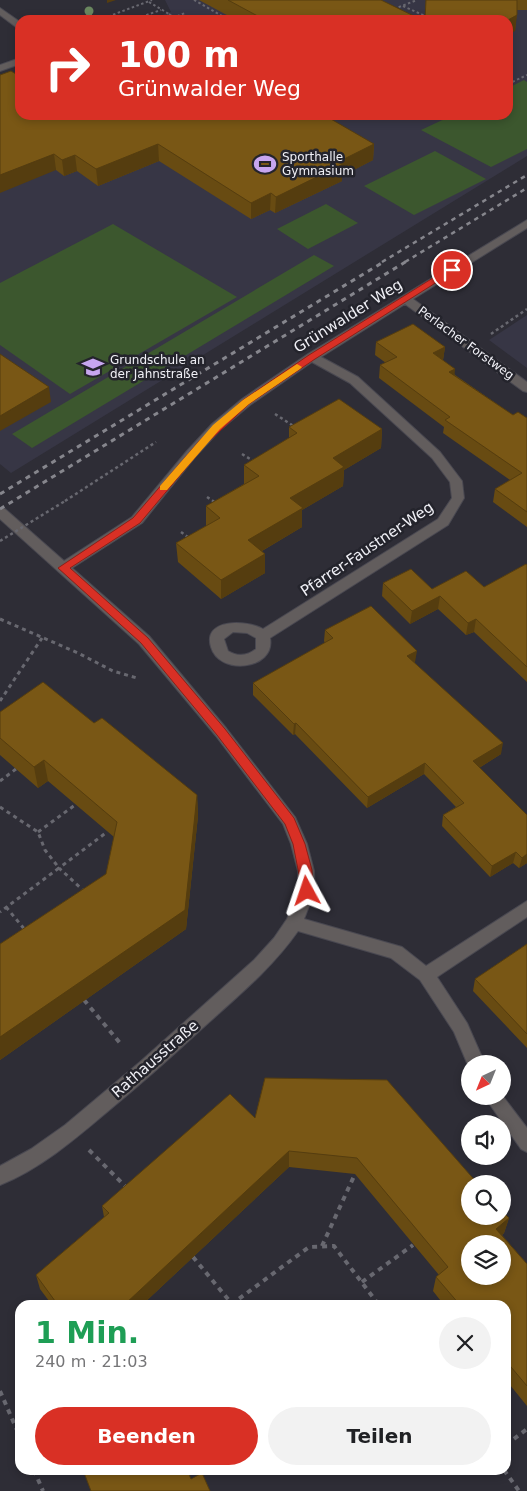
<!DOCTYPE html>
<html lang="de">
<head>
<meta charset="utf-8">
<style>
	:root { --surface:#fff; --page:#f2f2f2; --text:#202124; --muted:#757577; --accent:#d93025 }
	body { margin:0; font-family:"DejaVu Sans",sans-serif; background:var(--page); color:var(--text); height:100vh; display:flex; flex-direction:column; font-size:19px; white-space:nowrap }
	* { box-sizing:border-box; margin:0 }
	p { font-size:16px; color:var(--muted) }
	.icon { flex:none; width:28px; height:28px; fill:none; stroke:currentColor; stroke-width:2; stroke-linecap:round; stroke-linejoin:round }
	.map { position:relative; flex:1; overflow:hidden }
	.panel { position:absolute; left:15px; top:1300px; width:496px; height:175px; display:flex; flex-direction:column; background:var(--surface); border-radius:15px; box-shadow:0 2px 8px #0003 }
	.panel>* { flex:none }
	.banner { position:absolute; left:15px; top:15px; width:498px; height:105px; border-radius:15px; box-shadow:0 2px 8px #0003; background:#d93025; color:#fff; overflow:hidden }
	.needle { width:32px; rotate:223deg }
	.controls { position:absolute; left:461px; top:1055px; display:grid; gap:10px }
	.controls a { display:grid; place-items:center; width:50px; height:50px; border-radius:50%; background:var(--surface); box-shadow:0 2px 8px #0003; font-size:25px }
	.pin { position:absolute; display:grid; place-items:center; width:42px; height:42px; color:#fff; margin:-21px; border:2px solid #fff; border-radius:50%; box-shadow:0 1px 5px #0007 }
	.me { position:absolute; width:55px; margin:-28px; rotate:355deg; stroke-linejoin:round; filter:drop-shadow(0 0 4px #0008) }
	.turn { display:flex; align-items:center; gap:18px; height:105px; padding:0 20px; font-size:22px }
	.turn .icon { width:65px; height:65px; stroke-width:2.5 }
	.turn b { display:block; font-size:35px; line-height:42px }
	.round { display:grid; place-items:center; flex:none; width:52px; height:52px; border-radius:26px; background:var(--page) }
	.overview { display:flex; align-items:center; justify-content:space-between; height:85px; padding:0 20px }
	h1 { font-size:30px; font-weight:700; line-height:38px; color:#1e9e55 }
	.button { display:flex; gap:10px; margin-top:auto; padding:10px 20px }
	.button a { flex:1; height:58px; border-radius:30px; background:var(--accent); color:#fff; font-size:20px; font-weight:700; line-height:58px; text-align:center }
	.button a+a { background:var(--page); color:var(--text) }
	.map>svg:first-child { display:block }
</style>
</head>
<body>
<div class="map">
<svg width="527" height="1491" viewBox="0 0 527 1491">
	<rect width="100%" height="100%" fill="#2e2d36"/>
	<g fill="#373645">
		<polygon points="165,0 527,0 527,156 11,473 0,464 0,87 20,115 508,115 508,20 148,20 171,12"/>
		<polygon points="527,315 527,368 489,340"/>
	</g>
	<g fill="#3c572e">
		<polygon points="524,80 527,82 527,149 491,167 421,130 453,115 508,115 508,88"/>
		<polygon points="435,151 486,179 414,215 364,186"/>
		<polygon points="326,204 358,223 308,249 277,229"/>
		<polygon points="113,224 237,297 70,394 0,345 0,283"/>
		<polygon points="314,255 334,266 32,448 12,434"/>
	</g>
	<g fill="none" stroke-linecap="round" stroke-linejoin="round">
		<g stroke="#494851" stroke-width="2">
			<g id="minor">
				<polygon points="0,8 20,22 20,30 0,15"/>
				<polygon points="20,58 20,64 0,71 0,65"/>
				<path d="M527 220V228L413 299 527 382V392L523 391 405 304 321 357 358 377 440 452 462 481 464 498 448 525 270 638C276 670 219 676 211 647 202 618 248 620 263 629L438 519 452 498 450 482 432 458 350 383 312 362 250 405 220 430 195 457 142 523 72 568 149 636 226 728 295 817 307 844 314 871 315 891 304 919 402 947 426 966 527 901V917L437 977 467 1023 485 1064H470V1070L454 1032 420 980 391 958 298 931C270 971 232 1001 196 1034 167 1061 137 1087 107 1112 75 1139 40 1169 0 1185V1166L31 1149 65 1125 140 1062 254 960 274 938 287 919 299 891 298 871 291 844 283 824 216 736 139 644 0 519V508L5 509 64 561 132 517 187 451 212 424 242 399 308 354ZM233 632 247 633 256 638V649C247 656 238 657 228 651L224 639Z"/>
				<polygon points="502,1095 527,1128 527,1152 521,1149 484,1096 502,1096"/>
			</g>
		</g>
		<g stroke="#686870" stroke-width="2" stroke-dasharray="2.5 2.5" stroke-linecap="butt">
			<polyline points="194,0 229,20"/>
			<polyline points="149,2 169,14"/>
			<polyline points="403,6 425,16 417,20"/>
			<polyline points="394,9 417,0"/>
			<polyline points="99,20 152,0"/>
			<polyline points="132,20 161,10"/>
			<polyline points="168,20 185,13"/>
			<polyline points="508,84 527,75"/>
			<polyline points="413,115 437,118 444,115"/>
		</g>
		<g stroke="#686870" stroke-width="2.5" stroke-dasharray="3 3" stroke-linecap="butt">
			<polyline points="491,334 527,309"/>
			<polyline points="275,414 295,427"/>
			<polyline points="242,454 255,462"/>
			<polyline points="207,497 216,503"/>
			<polyline points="65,501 156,442"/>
			<polyline points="181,532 189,538"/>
		</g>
		<g stroke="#686870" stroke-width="3" stroke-dasharray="4 4" stroke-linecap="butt">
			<polyline points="0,619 78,653 113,671 137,678"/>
			<polyline points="0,701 42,638"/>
			<polyline points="0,781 16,769"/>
			<polyline points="0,807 38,832 45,850 59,868 0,912"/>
			<polyline points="38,832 75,805"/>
			<polyline points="85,892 59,868 107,832"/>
			<polyline points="6,907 26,931"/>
		</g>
		<g stroke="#686870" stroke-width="4" stroke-dasharray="5 5" stroke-linecap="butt">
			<polyline points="84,1000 120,1043"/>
			<polyline points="89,1150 127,1188"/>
			<polyline points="322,1246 355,1174"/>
			<polyline points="193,1257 232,1304 309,1247 334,1246 379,1305"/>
			<polyline points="362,1282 413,1245"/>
			<polyline points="0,1391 20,1437"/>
			<polyline points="506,1445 527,1429"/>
			<polyline points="34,1470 43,1491"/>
			<polyline points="504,1470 519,1491"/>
		</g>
		<use href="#minor" fill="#625d5d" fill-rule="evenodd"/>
		<g stroke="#86868d" stroke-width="2.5" stroke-dasharray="4.5 4.5" stroke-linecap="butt">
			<polyline points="382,262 527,175"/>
			<polyline points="405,262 527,188"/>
		</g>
		<g stroke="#86868d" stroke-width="3" stroke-dasharray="5 5" stroke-linecap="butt">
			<polyline points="0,494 385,261"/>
			<polyline points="0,509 407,261"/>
		</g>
		<polyline stroke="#686870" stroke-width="2" stroke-dasharray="2.5 2.5" stroke-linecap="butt" points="169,14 179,20"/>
		<polyline stroke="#686870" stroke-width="2.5" stroke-dasharray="3 3" stroke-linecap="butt" points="0,541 65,501"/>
	</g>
	<circle fill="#6a875f" cx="89" cy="11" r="4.5"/>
	<g fill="#684b12">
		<polygon points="199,0 381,0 422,20 236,20"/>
		<polygon points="426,0 527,0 527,10 517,10 515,31 508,20 425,20"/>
		<polygon points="16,74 374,144 373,160 342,176 342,181 275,213 270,210 251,219 159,161 98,186 77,171 64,176 56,170"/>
		<polygon points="376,342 445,347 443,360 455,375 513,415 527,418 527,527 493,502 495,489 510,480 443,433 444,427 379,378 380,365 386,363 375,355"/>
		<polygon points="289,427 382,429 381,448 344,470 343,486 302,510 302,527 262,551 265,573 221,599 178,562 176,543 206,526 206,506 244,484 244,465 289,439"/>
		<polygon points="527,565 527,682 474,632 466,635 438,609 410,624 382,596 383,583 432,589 484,587"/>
		<polygon points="325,630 415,662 414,663 501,754 479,768 527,863 519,868 513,863 490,877 442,826 443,815 456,807 424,774 367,808 295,734 293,735 253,695 253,683 325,643 324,641"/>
		<polygon points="0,712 94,723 197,795 198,816 186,929 0,1060 0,944 106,874 114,837 48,781 38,788 0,755"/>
		<polygon points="527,944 527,1048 473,991 475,979"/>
		<polygon points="265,1078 509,1218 504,1233 502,1235 527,1264 527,1406 506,1380 506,1305 444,1305 433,1291 436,1277 439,1275 355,1174 289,1167 142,1305 52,1305 40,1289 36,1275 104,1217 102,1206 255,1118"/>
	</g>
	<g fill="#553d0f">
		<polygon points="107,0 116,0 107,3"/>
		<polygon points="517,15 515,31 508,35 508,20"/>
		<polygon points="158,144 159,161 98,186 96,169"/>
		<polygon points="374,144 373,160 342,176 342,181 275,213 276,197 338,162"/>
		<polygon points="54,154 56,170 0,193 0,175"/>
		<polygon points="75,155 77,171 64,176 62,160"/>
		<polygon points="271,193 270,210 251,219 251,203"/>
		<polygon points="445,347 443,360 433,353"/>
		<polygon points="455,369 454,382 449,372"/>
		<polygon points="49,387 51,402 0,431 0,416"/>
		<polygon points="382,429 381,448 344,470 343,486 302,510 302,527 248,559 248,540 290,498 333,458"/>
		<polygon points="265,554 265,573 221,599 221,580"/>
		<polygon points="440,596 438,609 410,624 412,611"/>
		<polygon points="476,619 474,632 466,635 468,623"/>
		<polygon points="417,651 415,662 405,667 407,656"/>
		<polygon points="296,723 295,734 293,735 294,724"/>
		<polygon points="503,743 501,754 471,773 473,761"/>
		<polygon points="44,760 48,781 38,788 34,767"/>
		<polygon points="425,763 424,774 367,808 368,797"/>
		<polygon points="197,795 198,816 186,929 0,1060 0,1037"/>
		<polygon points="516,852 513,863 490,877 492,866"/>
		<polygon points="527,854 527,863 519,868 522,858"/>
		<polygon points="289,1151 289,1167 142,1305 124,1305"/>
		<polygon points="509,1218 504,1233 491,1244 496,1229"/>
	</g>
	<g fill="#795715" stroke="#553d0f" fill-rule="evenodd">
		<polygon points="228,0 381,0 422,20 265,20"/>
		<polygon points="426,0 517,0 517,15 508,20 425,20"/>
		<polygon points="11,71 16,74 20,74 20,115 324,115 374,144 338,162 343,164 276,197 271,193 251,203 158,144 96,169 75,155 62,160 54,154 0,175 0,75"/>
		<polygon points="413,324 445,347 433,353 455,369 449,372 513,415 518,412 527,418 527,512 495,489 522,473 445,420 450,417 380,365 397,357 376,342"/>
		<polygon points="0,354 49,387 0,416"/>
		<polygon points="339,399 382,429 333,458 344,467 290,498 303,508 248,540 265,554 221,580 176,543 220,518 206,506 259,476 244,465 297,433 289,427"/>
		<polygon points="526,564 527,565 527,667 476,619 468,623 440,596 412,611 383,583 411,569 432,589 466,571 484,587"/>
		<polygon points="371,606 417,651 407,656 503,743 473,761 527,815 527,854 522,858 516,852 492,866 443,815 464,803 425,763 368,797 296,723 294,724 253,683 333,638 325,630"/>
		<polygon points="43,682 94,723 102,718 197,795 185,910 0,1037 0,944 106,874 117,822 44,760 34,767 0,738 0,712"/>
		<polygon points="527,944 527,1034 475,979"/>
		<path d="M265 1078 387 1080 478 1184H470V1216H502V1211L509 1218 496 1229 527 1264V1386L506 1361V1305H460L436 1277 448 1267 357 1158 289 1151 124 1305H58L36 1275 109 1213 102 1206 230 1094 255 1118ZM470 1244H502V1276H470Z"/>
		<polygon points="83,1470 187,1470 191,1479 202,1473 210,1491 91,1491"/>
	</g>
	<polygon fill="#d93025" stroke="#8d1f18" points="449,268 456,270 315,359 249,404 207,443 140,523 70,568 148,638 225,729 294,818 305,844 312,870 313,891 311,895 307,896 303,895 293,844 285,824 217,735 141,643 58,568 133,518 201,439 243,400 309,355"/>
	<polygon fill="#f59e0b" points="297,364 302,367 300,369 249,404 220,429 167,490 160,490 160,486 213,425 243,400"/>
	<defs>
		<g id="stadium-bare" transform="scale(1.725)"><path d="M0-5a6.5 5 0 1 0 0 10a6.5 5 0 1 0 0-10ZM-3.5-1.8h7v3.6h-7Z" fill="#c7a6f0" stroke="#24242c" stroke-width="2.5" paint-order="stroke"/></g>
		<g id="school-bare" transform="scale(1.725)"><path d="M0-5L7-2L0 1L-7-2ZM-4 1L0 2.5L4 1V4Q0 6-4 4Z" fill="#c7a6f0" stroke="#24242c" stroke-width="2.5" paint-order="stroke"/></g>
	</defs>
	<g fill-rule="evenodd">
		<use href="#stadium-bare" x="265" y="164"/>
		<use href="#school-bare" x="93" y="367"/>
	</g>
	<g text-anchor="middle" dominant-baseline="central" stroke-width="5" stroke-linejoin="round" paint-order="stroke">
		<g font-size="12" fill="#f0f0f6" stroke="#24242c" text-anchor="start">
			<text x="282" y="157">Sporthalle<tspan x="282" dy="14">Gymnasium</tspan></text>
			<text x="110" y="360">Grundschule an<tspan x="110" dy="14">der Jahnstraße</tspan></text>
		</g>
		<g font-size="12" fill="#f0f0f6" stroke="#24242c">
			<text transform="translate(466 343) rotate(36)">Perlacher Forstweg</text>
		</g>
		<g font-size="15" fill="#f0f0f6" stroke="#24242c">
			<text transform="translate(348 316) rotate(-32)">Grünwalder Weg</text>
			<text transform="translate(367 549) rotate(-34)">Pfarrer-Faustner-Weg</text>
			<text transform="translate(155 1059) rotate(-41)">Rathausstraße</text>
		</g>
	</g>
</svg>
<div class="controls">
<a><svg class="needle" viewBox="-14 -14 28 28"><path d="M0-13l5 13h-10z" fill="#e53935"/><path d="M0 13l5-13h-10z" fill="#757577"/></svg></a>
<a><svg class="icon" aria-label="sound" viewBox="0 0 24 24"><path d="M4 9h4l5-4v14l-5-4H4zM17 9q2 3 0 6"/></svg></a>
<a><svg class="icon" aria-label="search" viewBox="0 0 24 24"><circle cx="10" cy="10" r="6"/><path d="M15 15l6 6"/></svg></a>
<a><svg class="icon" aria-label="layers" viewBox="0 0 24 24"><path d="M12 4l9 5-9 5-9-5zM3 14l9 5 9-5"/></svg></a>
</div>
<div class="pin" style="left:452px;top:270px;background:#d93025"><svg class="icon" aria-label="arrive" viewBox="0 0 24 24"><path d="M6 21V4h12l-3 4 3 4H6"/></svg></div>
<svg class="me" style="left:307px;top:891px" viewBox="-20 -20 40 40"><path d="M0-17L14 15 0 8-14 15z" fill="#d93025" stroke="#fff" stroke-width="4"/></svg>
<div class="banner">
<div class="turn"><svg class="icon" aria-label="right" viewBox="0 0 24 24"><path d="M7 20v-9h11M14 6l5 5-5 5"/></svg><div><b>100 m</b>Grünwalder Weg</div></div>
</div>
<section class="panel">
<div class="overview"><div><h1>1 Min.</h1><p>240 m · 21:03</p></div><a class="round"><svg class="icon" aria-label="close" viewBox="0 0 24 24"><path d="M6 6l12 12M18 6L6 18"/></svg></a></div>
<div class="button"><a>Beenden</a><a>Teilen</a></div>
</section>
</div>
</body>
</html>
